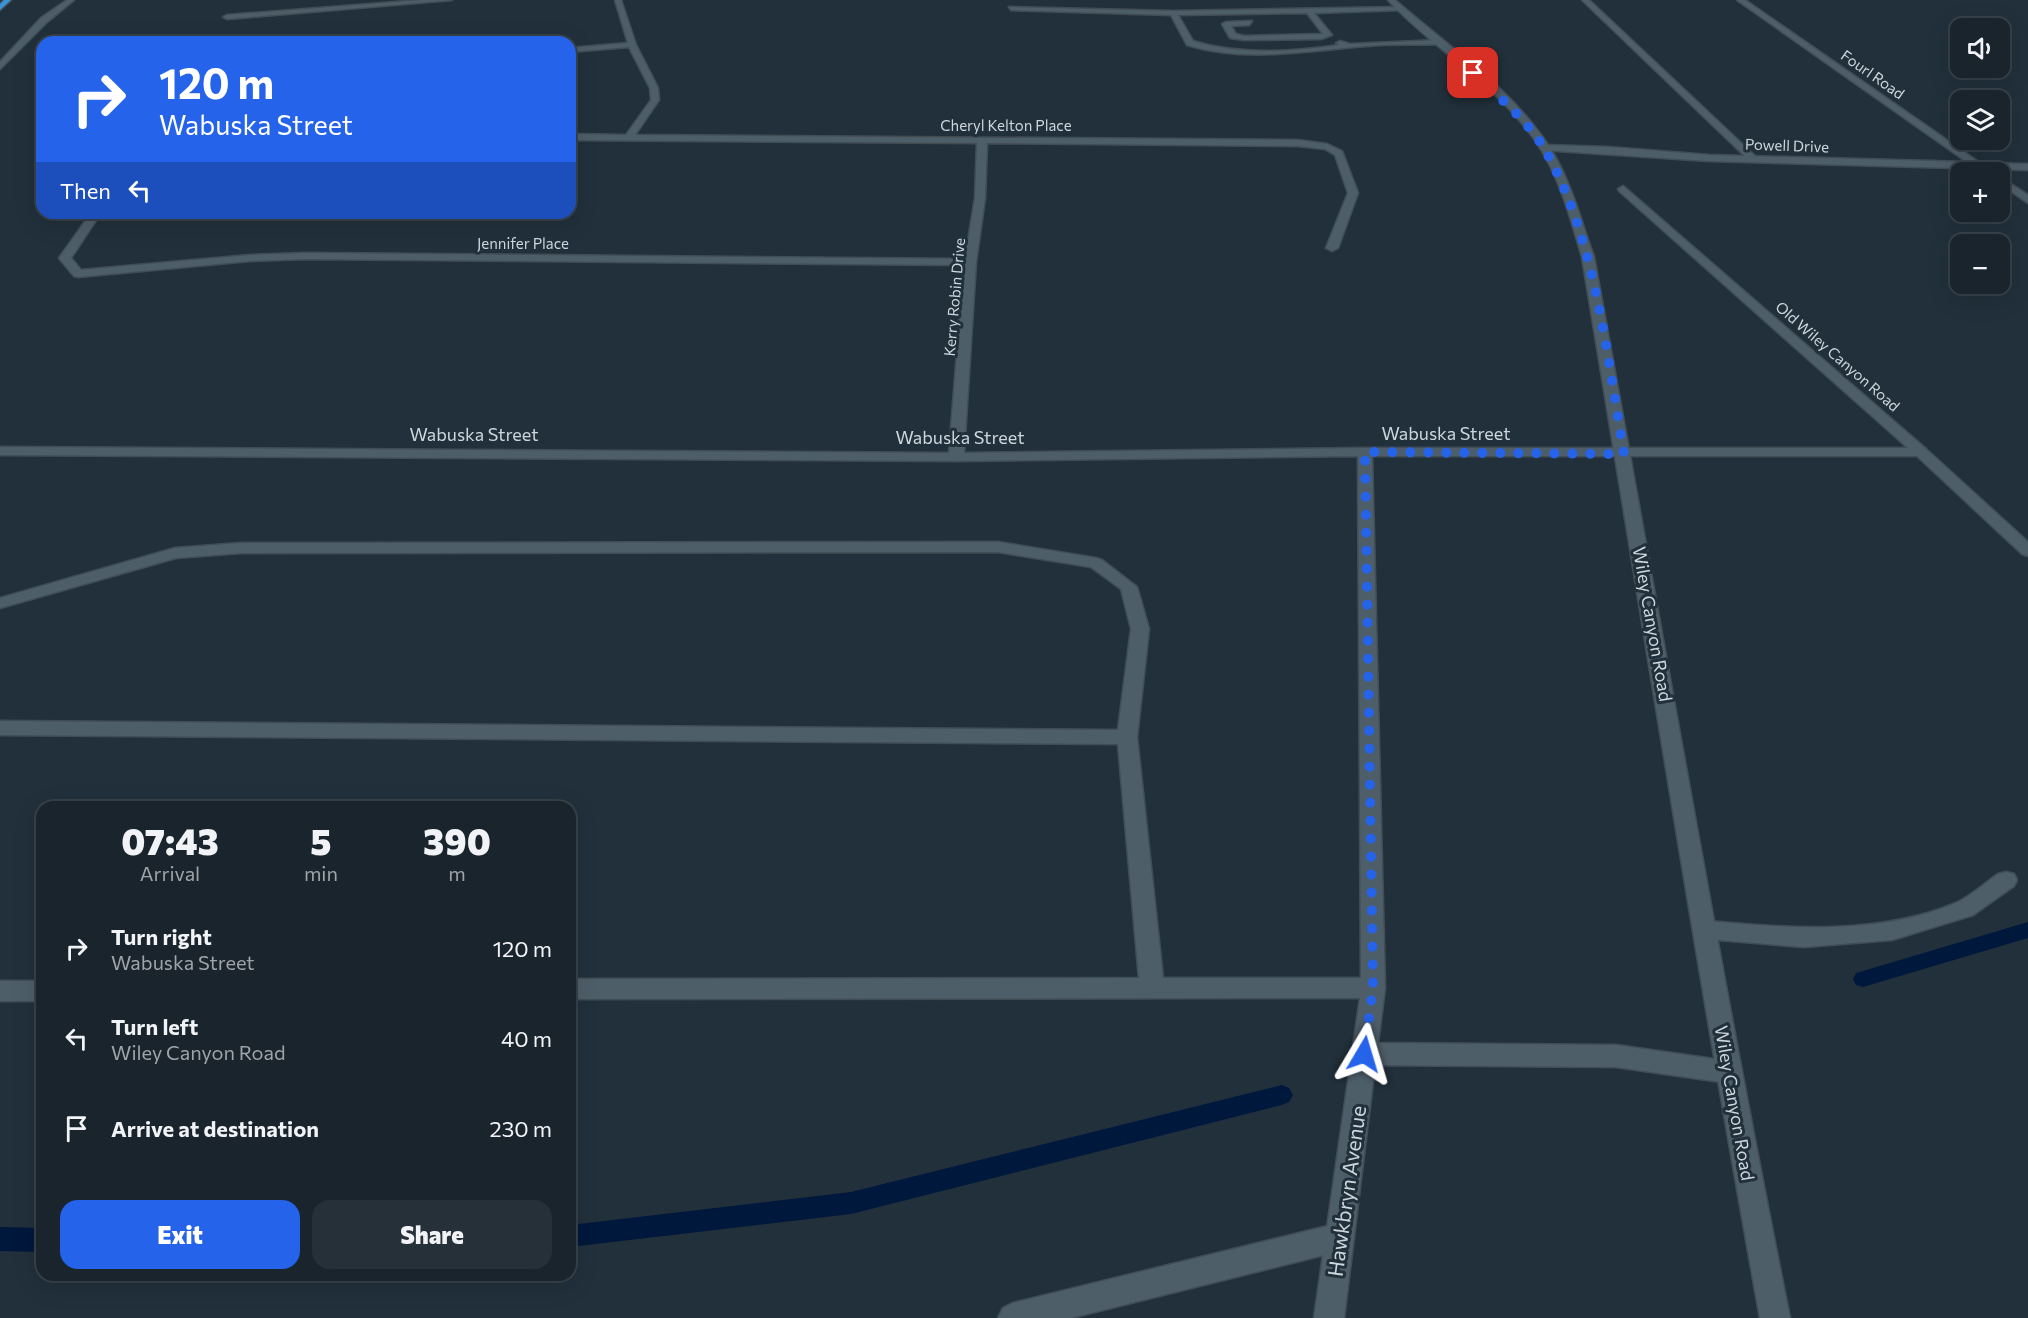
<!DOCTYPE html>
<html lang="en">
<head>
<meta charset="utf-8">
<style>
	:root { --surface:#19242c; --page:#263038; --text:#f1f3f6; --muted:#9fa4a9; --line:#374148; --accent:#2563eb }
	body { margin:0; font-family:Commissioner,sans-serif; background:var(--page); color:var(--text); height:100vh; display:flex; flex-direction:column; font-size:22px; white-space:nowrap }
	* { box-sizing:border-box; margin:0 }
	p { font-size:20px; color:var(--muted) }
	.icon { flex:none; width:33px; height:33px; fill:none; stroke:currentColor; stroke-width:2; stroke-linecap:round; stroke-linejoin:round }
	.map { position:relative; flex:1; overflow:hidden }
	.drawer { position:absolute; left:36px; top:801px; width:540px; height:480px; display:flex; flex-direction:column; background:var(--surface); border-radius:18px; box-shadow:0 6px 24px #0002,0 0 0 2px var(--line) }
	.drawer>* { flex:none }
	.top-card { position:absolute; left:36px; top:36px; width:540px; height:183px; border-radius:18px; box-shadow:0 6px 24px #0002,0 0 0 2px var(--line); background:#2563eb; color:#fff; overflow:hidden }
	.fabs { position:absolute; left:1950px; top:18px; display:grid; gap:12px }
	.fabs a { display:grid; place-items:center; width:60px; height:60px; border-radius:12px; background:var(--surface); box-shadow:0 6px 24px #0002,0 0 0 2px var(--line); font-size:30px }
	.pin { position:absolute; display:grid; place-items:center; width:51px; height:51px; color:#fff; margin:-26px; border-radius:12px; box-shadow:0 3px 9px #0006 }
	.me { position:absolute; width:66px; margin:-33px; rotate:7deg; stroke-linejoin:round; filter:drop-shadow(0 0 4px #0008) }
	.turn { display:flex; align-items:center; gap:21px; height:126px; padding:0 24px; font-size:27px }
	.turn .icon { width:78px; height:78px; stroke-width:2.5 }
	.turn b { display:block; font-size:42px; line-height:51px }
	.then { display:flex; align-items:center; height:57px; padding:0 24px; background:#0003; gap:12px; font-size:22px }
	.eta { display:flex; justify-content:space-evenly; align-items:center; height:102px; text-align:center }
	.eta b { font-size:36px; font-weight:800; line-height:42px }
	.button { display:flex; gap:12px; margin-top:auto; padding:12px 24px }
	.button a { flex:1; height:69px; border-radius:18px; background:var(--accent); color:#fff; font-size:24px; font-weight:800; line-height:69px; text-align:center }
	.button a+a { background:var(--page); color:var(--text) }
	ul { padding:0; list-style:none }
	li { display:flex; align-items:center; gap:18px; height:90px; padding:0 24px }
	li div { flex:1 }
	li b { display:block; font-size:22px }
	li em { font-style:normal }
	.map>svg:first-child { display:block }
</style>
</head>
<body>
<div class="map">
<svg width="2028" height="1318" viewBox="0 0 2028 1318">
	<rect width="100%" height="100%" fill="#21303b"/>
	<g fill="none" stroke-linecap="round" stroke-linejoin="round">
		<g fill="#00183c" fill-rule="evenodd">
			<polygon points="2028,922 2028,938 1863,987 1856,985 1853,979 1856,973 1863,971"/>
			<polygon points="1282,1085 1289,1088 1293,1095 1289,1102 1282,1105 851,1214 570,1247 570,1225 851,1192"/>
			<polygon points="0,1227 42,1228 42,1252 0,1251"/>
		</g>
		<g stroke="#414d55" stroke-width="3">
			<g id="service">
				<polygon points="1582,0 1589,0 1756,157 1756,161 1750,161"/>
				<path d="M1009 7 1173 11 1401 7 1403 10 1314 13 1332 35 1321 39 1244 40 1230 38 1222 24 1226 22 1252 21 1249 25 1231 26 1236 34 1244 36 1323 34 1307 13 1178 15 1193 41C1238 55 1293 52 1339 45L1336 43 1340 41 1350 44 1440 40 1444 42 1440 44C1420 45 1400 44 1380 45 1316 49 1250 64 1187 45L1171 15 1011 10Z"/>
				<path d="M2006 872 2014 874 2017 880 2014 886 1973 915 1892 940 1804 947 1706 939 1698 936 1695 930 1698 924 1706 921C1789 928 1877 936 1956 903 1971 896 1985 883 1998 874Z"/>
				<polygon points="1340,1223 1350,1227 1354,1237 1350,1247 1340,1251 1071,1318 998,1318 1003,1308 1013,1303"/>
			</g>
		</g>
		<g stroke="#414d55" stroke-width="3">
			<g id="minor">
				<polygon points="67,0 74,0 47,22 0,69 0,62 41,18"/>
				<polygon points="422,0 452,0 227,19 223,17 227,15"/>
				<polygon points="615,0 621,0 636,45 658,88 659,100 635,135 1298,140 1327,144 1342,151 1358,193 1338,248 1332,251 1326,248 1348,193 1335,155 1325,149 1298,146 987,143 985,198 976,262 964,453 1365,448 1908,448 1619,191 1618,189 1623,186 1926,449 2028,542 2028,556 2022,554 1917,456 1372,456 1385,988 1378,1043 1616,1045 1728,1061 1737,1064 1740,1072 1737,1080 1728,1083 1616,1067 1375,1065 1344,1318 1314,1318 1360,998 570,999 570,979 1139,978 1118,744 0,735 0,721 1118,730 1131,629 1121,589 1091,567 998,552 241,553 176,558 0,608 0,598 175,548 241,543 998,542 1096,558 1102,560 1137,587 1149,629 1137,737 1163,978 1361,978 1358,456 956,461 0,455 0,447 949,453 964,265 307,259 250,261 78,277 74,276 59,258 91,213 101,213 71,258 81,270 250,255 307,253 965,259 975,198 977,143 570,140 570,134 626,135 651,100 650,88 629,47 570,52 570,48 628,43"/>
				<polygon points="1737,0 1745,0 1980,163 2028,164 2028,170 1709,161 1542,150 1540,148 1545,145 1608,147 1709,155 1967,162"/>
				<polygon points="2000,177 2028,195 2028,203 2000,184"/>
				<rect x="0" y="981" width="42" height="20"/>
			</g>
		</g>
		<g stroke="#414d55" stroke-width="3">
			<path id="tertiary" d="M1388 0H1395C1450 48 1519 93 1556 158 1573 189 1582 224 1594 257 1659 611 1719 965 1790 1318H1760C1696 965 1641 611 1582 257 1572 224 1563 189 1546 158 1509 91 1438 54 1388 0Z"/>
		</g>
		<g stroke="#414d55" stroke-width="3">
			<polygon id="motorway" points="4,0 11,0 0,10 0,4"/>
		</g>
		<use href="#service" fill="#4e5e69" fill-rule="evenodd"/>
		<use href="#minor" fill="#4e5e69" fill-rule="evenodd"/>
		<use href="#tertiary" fill="#4e5e69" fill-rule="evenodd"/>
		<use href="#motorway" fill="#3a93d5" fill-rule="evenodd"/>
	</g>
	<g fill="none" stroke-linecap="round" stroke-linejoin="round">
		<path stroke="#2563eb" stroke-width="10" stroke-dasharray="0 18" d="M1364 1054 1373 988 1365 452 1624 454C1607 356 1595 236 1545 150 1530 123 1496 94 1473 73"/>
	</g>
	<g text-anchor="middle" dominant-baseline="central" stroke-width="6" stroke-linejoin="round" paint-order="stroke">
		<g font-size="15" fill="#cdd6dc" stroke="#21303b">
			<text transform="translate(1873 74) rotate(35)">Fourl Road</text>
			<text x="1006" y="125">Cheryl Kelton Place</text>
			<text transform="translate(1787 145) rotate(2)">Powell Drive</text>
			<text x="523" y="243">Jennifer Place</text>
			<text transform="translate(954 297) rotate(-85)">Kerry Robin Drive</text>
			<text transform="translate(1838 356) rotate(41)">Old Wiley Canyon Road</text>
		</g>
		<g font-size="18" fill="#cdd6dc" stroke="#21303b">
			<text x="1446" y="433">Wabuska Street</text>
			<text x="474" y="434">Wabuska Street</text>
			<text x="960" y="437">Wabuska Street</text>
			<text transform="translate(1653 624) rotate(80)">Wiley Canyon Road</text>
			<text transform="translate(1735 1103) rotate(80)">Wiley Canyon Road</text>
		</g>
		<g font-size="21" fill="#cdd6dc" stroke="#21303b">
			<text transform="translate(1346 1191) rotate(-82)">Hawkbryn Avenue</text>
		</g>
	</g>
</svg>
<div class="fabs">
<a><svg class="icon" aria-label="sound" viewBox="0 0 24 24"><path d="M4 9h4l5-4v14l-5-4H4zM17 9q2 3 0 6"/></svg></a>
<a><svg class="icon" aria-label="layers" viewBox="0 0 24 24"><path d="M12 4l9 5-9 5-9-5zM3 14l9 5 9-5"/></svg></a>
<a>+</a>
<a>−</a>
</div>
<div class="pin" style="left:1473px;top:73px;background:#d93025"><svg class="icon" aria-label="arrive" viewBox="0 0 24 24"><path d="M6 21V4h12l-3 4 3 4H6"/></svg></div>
<svg class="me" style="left:1364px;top:1054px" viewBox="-20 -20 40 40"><path d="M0-17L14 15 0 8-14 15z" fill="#2563eb" stroke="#fff" stroke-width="4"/></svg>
<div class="top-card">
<div class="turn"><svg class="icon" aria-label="right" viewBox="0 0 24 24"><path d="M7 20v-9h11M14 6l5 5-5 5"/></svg><div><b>120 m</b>Wabuska Street</div></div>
<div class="then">Then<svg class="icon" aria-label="left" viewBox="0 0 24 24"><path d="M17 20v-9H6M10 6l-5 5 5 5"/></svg></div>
</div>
<section class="drawer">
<div class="eta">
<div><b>07:43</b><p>Arrival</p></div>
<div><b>5</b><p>min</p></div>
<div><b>390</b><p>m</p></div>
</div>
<ul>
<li><svg class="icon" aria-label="right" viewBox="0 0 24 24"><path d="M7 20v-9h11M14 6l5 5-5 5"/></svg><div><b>Turn right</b><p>Wabuska Street</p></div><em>120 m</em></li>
<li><svg class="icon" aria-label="left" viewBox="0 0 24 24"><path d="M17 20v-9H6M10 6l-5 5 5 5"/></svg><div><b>Turn left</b><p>Wiley Canyon Road</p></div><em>40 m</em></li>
<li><svg class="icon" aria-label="arrive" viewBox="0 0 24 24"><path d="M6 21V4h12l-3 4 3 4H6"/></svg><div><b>Arrive at destination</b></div><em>230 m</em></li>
</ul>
<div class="button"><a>Exit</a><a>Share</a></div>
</section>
</div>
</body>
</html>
